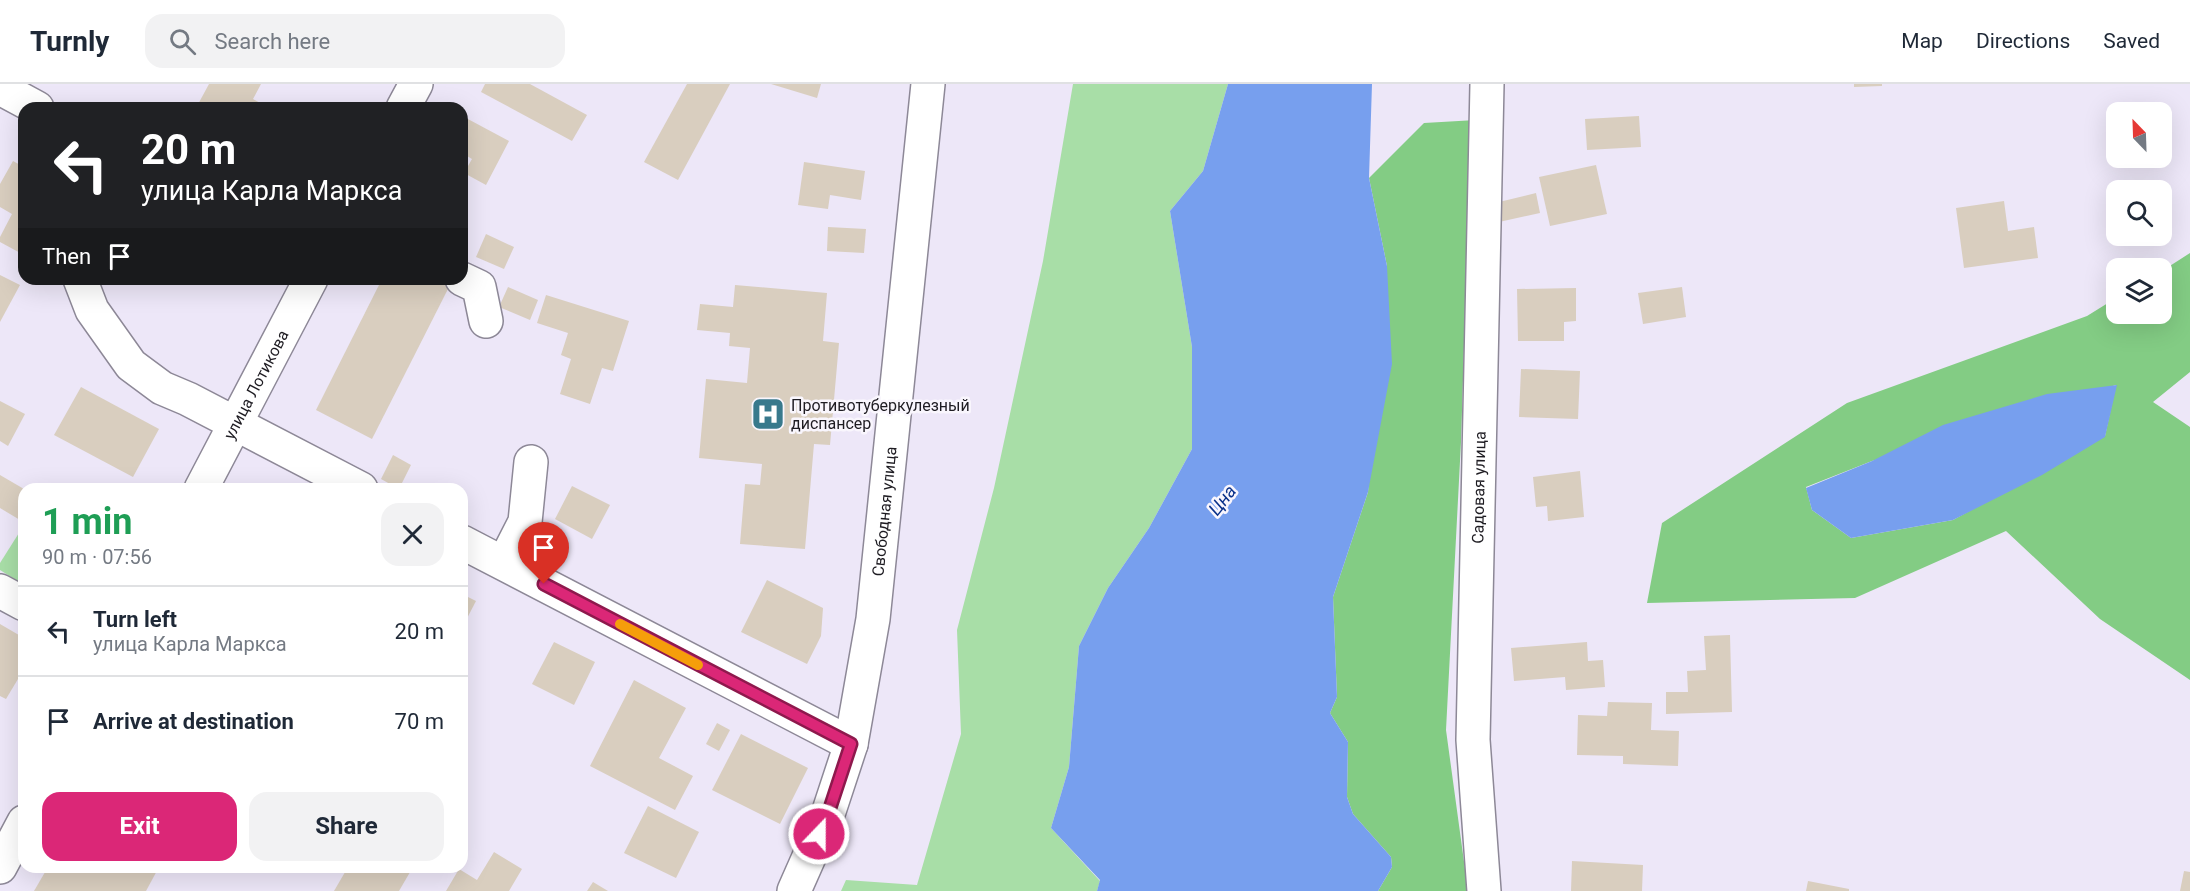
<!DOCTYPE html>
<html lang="en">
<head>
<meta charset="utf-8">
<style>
	:root { --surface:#fff; --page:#f2f2f3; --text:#1f2937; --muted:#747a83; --line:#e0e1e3; --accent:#db2777 }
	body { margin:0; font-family:Roboto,sans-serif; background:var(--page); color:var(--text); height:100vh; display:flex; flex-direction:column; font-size:22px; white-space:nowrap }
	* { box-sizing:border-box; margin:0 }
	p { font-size:20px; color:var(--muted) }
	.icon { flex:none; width:33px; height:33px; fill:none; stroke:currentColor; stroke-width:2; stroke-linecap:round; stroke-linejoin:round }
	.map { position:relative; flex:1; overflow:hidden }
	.sheet { position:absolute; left:18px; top:399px; width:450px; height:390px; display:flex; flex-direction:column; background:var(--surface); border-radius:18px; box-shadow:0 6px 24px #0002 }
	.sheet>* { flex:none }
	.banner { position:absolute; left:18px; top:18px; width:450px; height:183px; border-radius:18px; box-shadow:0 6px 24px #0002; background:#202124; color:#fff; overflow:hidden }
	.needle { width:39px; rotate:337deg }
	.controls { position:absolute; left:2106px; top:18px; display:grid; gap:12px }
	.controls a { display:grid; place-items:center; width:66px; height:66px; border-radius:12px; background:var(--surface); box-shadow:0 6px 24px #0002; font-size:30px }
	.pin { position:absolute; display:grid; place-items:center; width:51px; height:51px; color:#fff; margin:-62px -26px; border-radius:50% 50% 50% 0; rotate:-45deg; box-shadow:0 0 6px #0007 }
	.pin .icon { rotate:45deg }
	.me { position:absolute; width:66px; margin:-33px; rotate:22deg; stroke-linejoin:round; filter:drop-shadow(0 0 4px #0008) }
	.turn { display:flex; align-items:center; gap:21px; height:126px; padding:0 24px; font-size:27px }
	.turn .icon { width:78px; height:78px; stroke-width:2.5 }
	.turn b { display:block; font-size:42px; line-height:51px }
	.then { display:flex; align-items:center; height:57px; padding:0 24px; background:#0003; gap:12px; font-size:22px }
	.round { display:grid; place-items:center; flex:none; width:63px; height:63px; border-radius:18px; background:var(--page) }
	.headline { display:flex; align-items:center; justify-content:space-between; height:102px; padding:0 24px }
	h1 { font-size:36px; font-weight:700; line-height:45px; color:#1e9e55 }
	.primary-button { display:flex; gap:12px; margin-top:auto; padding:12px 24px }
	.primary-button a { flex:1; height:69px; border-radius:18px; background:var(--accent); color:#fff; font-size:24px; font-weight:700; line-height:69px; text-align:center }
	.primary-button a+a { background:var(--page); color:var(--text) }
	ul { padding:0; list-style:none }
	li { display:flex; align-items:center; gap:18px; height:90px; padding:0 24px; border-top:2px solid var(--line) }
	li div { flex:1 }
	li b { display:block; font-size:22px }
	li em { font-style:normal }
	header { display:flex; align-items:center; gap:36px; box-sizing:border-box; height:84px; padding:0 30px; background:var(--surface); border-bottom:2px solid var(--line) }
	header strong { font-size:28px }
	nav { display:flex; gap:33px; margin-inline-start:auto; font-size:21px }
	.search { width:420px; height:54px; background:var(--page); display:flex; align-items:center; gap:15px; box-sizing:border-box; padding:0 21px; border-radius:18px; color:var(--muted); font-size:22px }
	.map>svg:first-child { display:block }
</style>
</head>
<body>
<header>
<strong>Turnly</strong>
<div class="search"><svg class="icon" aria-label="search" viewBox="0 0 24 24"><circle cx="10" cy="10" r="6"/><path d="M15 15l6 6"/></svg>Search here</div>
<nav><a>Map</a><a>Directions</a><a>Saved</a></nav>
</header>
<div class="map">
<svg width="2190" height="807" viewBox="0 0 2190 807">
	<rect width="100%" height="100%" fill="#ede7f8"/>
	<g fill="#a8dea7">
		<polygon points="1073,0 1228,0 1203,87 1170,127 1192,263 1192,365 1149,444 1108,504 1079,562 1069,683 1051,744 1100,797 1097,807 841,807 846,796 917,801 961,650 957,546 994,404 1043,177"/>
		<polygon points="24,441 24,501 0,486 0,479"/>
	</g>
	<g fill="#83cc84" fill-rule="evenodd">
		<polygon points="1476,36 1469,107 1461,358 1446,646 1468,807 1378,807 1392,783 1391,773 1353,730 1347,713 1348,658 1330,629 1337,613 1333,513 1368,408 1387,182 1369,94 1424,39"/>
		<path d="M2190 169V288L2153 318 2190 343V596L2100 535 2006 447 1855 514 1647 519 1662 439 1847 319 2087 232 2116 214V230H2162V187ZM2116 301 2105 352 1953 436 1851 454 1812 426 1806 403 1872 377Z"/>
	</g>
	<g fill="#779fee">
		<polygon points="1228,0 1372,0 1369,94 1387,182 1392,280 1368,408 1333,513 1337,613 1330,629 1348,658 1347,713 1353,730 1391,773 1392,783 1378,807 1097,807 1100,796 1051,744 1069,683 1079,562 1108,504 1149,444 1192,365 1192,263 1170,127 1203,87"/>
		<polygon points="2117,301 2105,353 2042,391 1953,436 1851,454 1812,426 1806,404 1872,377 1943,341 2047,310"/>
	</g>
	<g fill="#d9cebf">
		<polygon points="209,0 261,0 253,15 269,24 196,24"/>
		<polygon points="485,0 530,0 587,31 572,57 481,8"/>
		<polygon points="687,0 730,0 678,96 644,78"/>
		<polygon points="771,0 821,0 817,14"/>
		<polygon points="1854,0 1882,0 1882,2 1854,3"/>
		<polygon points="1639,32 1641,63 1587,66 1585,35"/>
		<polygon points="466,34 509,57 486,101 464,89 472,75 462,69 462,42"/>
		<polygon points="13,77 24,83 24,171 0,158 0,153 12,130 0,123 0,100"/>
		<polygon points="804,78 865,87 861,116 830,111 828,125 798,121"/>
		<polygon points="1596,81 1607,130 1550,142 1539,93"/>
		<polygon points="1536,109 1540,129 1499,138 1495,119"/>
		<polygon points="2004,117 2008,147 2034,143 2038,174 1964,184 1956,124"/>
		<polygon points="828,143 866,145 864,169 827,167"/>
		<polygon points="486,150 514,163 504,185 476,173"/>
		<polygon points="0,191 20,201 0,238"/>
		<polygon points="382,195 434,195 449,203 372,355 316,326"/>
		<polygon points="735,201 827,209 823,257 839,259 830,361 814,360 805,465 740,460 745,400 760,401 762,380 699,374 706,295 747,299 750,264 729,262 730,249 697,246 700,220 733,223"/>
		<polygon points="508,203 538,216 530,236 499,223"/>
		<polygon points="1682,203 1686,233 1643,240 1638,209"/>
		<polygon points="1576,204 1576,237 1564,238 1564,257 1518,257 1517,205"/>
		<polygon points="546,211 629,237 613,287 602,284 590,320 560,310 571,275 561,271 568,249 537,239"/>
		<polygon points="1521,285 1580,287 1578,335 1519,333"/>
		<polygon points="81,303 159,345 133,393 54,351"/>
		<polygon points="0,317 25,330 8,362 0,357"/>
		<polygon points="393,371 411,381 399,405 381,395"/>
		<polygon points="1580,387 1584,433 1548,437 1547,422 1536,423 1533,393"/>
		<polygon points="0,391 24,405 24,430 20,436 0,424"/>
		<polygon points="572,402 610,421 592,455 555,435"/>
		<polygon points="767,496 823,524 821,552 807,580 741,548"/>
		<polygon points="462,510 476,517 462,544"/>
		<polygon points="0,540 24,554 24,585 6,615 0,612"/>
		<polygon points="1730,551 1732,628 1666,630 1666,608 1688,608 1687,587 1706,586 1704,552"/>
		<polygon points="554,558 595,578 574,621 532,600"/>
		<polygon points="1587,558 1588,577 1603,576 1605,603 1566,606 1565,593 1514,597 1511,564"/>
		<polygon points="634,596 686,624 659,674 693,692 675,726 590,682"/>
		<polygon points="1608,618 1652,619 1651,646 1679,647 1678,682 1623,680 1623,672 1577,671 1578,631 1607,632"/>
		<polygon points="717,639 730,646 719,667 706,660"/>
		<polygon points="741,650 808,684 780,740 712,706"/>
		<polygon points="648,722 699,748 676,794 624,769"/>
		<polygon points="494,768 522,785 509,807 446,807 459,785 477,796"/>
		<polygon points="1572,777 1643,781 1642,807 1571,807"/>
		<polygon points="48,783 159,783 146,807 34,807"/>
		<polygon points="348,783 413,783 399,807 334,807"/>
		<polygon points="2184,787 2190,788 2190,807 2180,807"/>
		<polygon points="1808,797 1849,805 1849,807 1806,807"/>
		<polygon points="593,798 608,807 587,807"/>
	</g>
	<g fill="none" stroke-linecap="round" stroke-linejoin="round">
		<g stroke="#8d8897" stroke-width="36">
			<g id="minor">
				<polyline points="0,4 37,24"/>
				<polyline points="403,24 416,0"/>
				<polyline points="80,195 92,226 131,281 162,304 188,315 361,405"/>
				<polyline points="462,195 479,203 486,237"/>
				<path id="s1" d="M201 405 311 195"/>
				<polyline points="462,458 851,660"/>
				<polyline points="504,479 525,438 531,378"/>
				<polyline points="0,507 24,520"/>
				<polyline points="0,783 24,738"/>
				<path id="s2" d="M794 807 828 730 851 660 873 535 928 0"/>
				<path id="s3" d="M1484 807 1473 656 1487 0"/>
			</g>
		</g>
		<use href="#minor" stroke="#fff" stroke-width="33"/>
	</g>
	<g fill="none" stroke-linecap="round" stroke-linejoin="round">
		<g stroke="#8e194d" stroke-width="15">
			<polyline id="route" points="544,500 851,660 828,730 819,750"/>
		</g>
		<use href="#route" stroke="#db2777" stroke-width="10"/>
		<polyline stroke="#f59e0b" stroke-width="10" points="620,540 698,581"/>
	</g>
	<defs>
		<g id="hospital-square" transform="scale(1.725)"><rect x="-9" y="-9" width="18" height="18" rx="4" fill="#38798c" stroke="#f9f6fd"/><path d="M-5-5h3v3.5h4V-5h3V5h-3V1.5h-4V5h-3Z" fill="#fff"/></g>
	</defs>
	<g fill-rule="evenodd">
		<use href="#hospital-square" x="768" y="330"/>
	</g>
	<g text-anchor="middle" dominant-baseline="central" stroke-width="5" stroke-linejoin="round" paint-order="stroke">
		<g font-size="16" fill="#1e1c22" stroke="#f9f6fd">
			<text stroke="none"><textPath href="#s1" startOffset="118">улица Лотикова</textPath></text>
			<text stroke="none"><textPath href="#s3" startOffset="404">Садовая улица</textPath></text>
			<text stroke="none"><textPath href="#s2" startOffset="393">Свободная улица</textPath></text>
		</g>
		<g font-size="16" fill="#1e1c22" stroke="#f9f6fd" text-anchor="start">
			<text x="791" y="321">Противотуберкулезный<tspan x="791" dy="18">диспансер</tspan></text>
		</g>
		<g font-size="18" font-style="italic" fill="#0a318a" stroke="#f9f6fd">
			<text transform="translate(1222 416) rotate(-52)">Цна</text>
		</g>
	</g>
</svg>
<div class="controls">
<a><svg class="needle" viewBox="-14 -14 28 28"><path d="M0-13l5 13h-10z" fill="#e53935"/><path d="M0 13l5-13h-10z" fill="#747a83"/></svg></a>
<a><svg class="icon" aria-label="search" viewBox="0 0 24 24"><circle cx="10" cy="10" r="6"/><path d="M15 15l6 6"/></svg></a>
<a><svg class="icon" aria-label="layers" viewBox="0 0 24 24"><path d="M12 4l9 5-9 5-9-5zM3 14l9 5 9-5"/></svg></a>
</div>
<div class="pin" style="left:544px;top:500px;background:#d93025"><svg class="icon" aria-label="arrive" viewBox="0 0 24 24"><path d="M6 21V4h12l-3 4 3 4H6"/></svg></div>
<svg class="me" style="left:819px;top:750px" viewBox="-20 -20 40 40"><circle r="17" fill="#db2777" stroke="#fff" stroke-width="3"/><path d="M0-11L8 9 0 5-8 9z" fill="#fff"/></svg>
<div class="banner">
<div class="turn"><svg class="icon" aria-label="left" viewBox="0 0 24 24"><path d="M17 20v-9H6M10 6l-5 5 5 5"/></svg><div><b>20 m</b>улица Карла Маркса</div></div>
<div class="then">Then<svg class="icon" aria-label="arrive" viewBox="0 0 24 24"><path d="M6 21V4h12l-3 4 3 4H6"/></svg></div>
</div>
<section class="sheet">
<div class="headline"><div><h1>1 min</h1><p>90 m · 07:56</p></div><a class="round"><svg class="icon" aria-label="close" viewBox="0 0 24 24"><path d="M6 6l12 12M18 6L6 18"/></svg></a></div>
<ul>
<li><svg class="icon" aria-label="left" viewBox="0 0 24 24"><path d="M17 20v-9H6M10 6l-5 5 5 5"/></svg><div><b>Turn left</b><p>улица Карла Маркса</p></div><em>20 m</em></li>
<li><svg class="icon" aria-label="arrive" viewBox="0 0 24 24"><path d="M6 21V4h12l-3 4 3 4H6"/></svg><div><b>Arrive at destination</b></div><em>70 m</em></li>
</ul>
<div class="primary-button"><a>Exit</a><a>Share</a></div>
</section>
</div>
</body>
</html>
